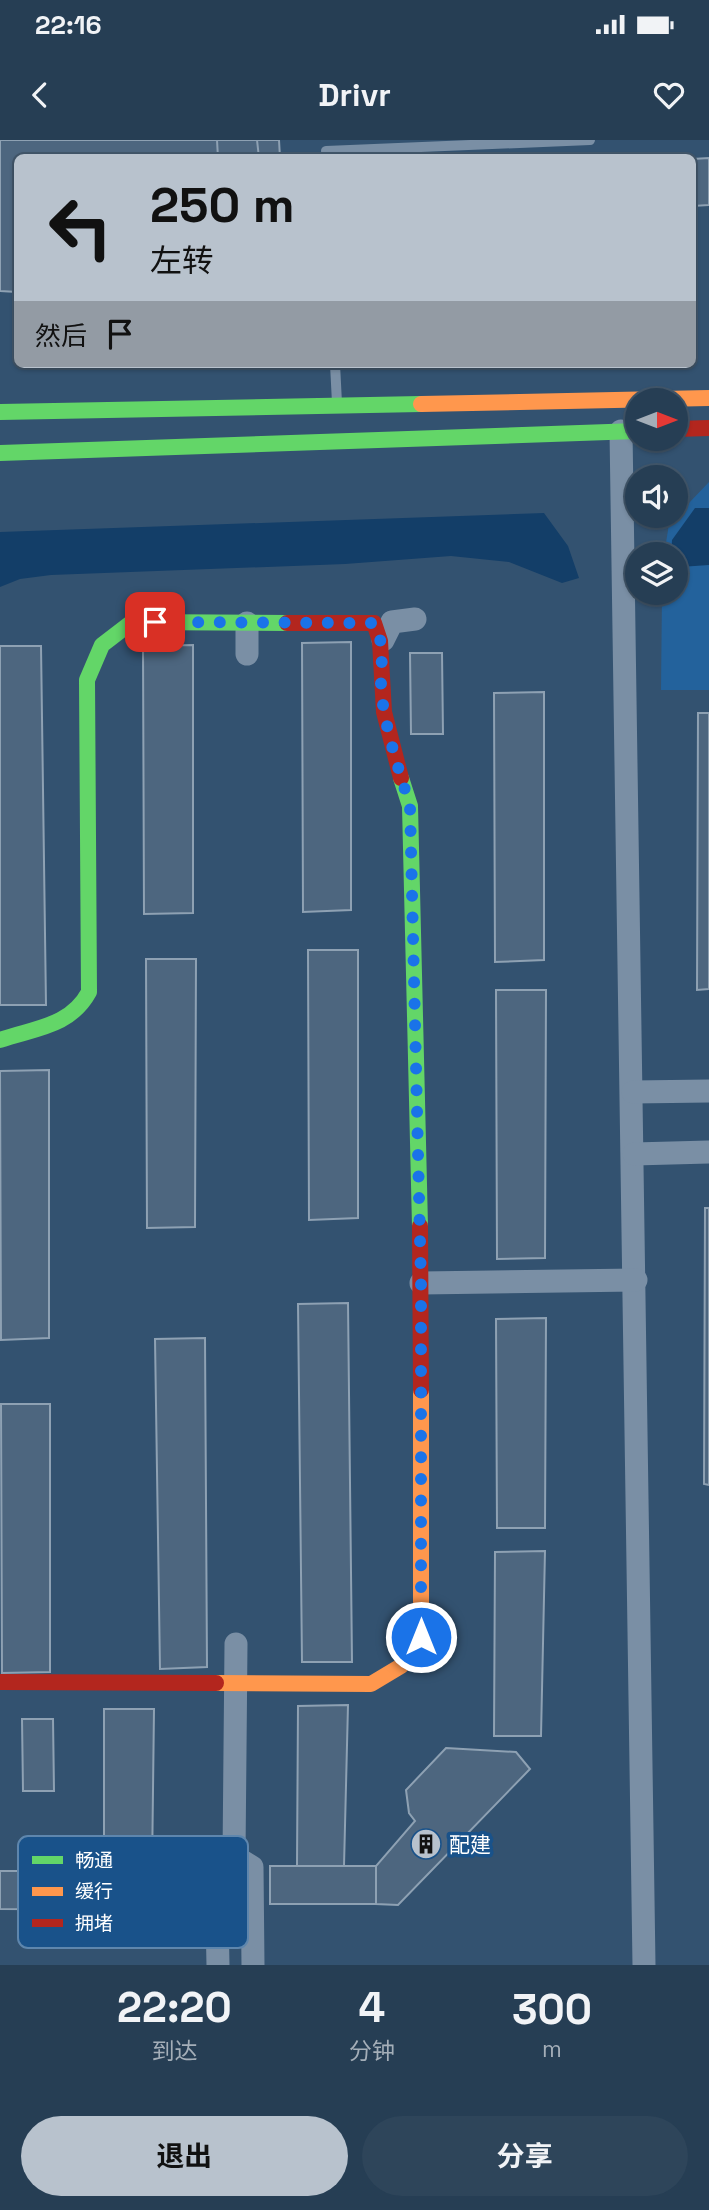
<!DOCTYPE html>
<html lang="zh">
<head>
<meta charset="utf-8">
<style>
	:root { --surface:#263e54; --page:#2e455a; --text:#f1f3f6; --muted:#a4aeb8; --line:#42576b; --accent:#b8c2cd }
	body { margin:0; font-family:"Space Grotesk","Noto Sans SC",sans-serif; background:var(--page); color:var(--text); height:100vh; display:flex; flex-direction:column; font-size:26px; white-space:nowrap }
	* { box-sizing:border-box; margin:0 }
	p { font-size:23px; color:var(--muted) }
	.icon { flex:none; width:38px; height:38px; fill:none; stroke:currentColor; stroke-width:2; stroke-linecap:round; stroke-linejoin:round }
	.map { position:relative; height:1825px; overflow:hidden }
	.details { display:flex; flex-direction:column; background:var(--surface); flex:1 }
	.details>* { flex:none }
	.top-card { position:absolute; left:14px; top:14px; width:682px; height:214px; border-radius:10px; box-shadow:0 2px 5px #0004,0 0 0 2px var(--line); background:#b8c2cd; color:#111; overflow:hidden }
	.needle { width:46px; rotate:90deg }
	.fabs { position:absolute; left:625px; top:248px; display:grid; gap:14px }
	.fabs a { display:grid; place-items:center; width:63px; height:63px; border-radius:50%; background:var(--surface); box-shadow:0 2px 5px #0004,0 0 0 2px var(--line); font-size:35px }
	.pin { position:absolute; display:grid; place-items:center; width:60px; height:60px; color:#fff; margin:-30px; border-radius:14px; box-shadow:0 4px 10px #0006 }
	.me { position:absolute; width:77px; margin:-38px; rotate:0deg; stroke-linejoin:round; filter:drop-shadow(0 0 5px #0008) }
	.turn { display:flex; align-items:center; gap:24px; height:147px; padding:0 21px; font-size:32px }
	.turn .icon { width:91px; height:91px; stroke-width:2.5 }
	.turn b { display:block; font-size:49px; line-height:60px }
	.then { display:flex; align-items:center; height:66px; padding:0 21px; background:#0003; gap:14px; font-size:26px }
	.eta { display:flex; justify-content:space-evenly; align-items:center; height:119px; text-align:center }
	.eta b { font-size:42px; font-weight:700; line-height:49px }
	.action { display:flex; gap:14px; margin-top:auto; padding:14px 21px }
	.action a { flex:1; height:80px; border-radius:42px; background:var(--accent); color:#111; font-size:28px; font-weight:700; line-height:80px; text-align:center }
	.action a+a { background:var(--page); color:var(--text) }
	.status { display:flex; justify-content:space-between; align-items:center; height:49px; padding:0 35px; background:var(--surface); direction:ltr }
	.status svg { height:19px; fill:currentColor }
	header { display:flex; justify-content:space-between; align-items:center; height:91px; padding:0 21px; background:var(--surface); font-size:32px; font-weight:700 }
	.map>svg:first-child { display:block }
</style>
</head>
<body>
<div class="status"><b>22:16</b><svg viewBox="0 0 49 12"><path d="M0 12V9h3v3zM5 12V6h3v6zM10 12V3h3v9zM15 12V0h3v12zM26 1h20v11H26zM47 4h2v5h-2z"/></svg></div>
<header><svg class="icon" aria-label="back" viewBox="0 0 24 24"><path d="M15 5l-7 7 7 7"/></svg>Drivr<svg class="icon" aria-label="heart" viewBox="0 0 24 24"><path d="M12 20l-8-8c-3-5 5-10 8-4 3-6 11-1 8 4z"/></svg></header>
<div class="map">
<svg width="709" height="1825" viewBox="0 0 709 1825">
	<rect width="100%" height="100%" fill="#335270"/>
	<polygon fill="#23629c" points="709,342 709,550 661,550 662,453 676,453 676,415 664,415 669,384"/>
	<g fill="#133e68">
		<polygon points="695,368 709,368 709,425 680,427 676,415 671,415 672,400"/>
		<polygon points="544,373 568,406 579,438 562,443 509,422 451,416 345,424 51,435 20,439 0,447 0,392"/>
	</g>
	<g fill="#4d667f" stroke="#8ea1b3" stroke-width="2">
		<polygon points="0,0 279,0 280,18 18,18 18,156 17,152 0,151"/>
		<polygon points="217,0 257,0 259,18 218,18"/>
		<polygon points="709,18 709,65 693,66 693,19"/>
		<polygon points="351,502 351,770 303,772 302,503"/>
		<polygon points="193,505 193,773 144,774 143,506"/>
		<polygon points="0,506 41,506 46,865 0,865"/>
		<polygon points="410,513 442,513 443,594 411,594"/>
		<polygon points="544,552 544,820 495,822 494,553"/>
		<polygon points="698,573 709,573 709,849 697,850"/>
		<polygon points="308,810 358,810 358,1078 309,1080"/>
		<polygon points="146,819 196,819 195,1087 147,1088"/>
		<polygon points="496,850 546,850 545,1118 497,1119"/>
		<polygon points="49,930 49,1198 1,1200 0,931"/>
		<polygon points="705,1068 709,1068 709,1345 704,1344"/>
		<polygon points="348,1163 352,1522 302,1522 298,1164"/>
		<polygon points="546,1178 545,1388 497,1388 496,1179"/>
		<polygon points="205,1198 207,1527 160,1529 155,1199"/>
		<polygon points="1,1264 50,1264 50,1532 2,1533"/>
		<polygon points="545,1411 541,1596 494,1596 495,1412"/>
		<polygon points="348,1565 344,1726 297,1726 298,1566"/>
		<polygon points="104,1569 154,1569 152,1731 104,1731"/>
		<polygon points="22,1579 53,1579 54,1651 23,1651"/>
		<polygon points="446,1608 516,1612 530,1629 398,1765 376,1764 376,1726 415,1681 409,1673 406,1650"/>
		<rect x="270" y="1726" width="106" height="38"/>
		<polygon points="0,1731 207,1731 208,1770 0,1769"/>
	</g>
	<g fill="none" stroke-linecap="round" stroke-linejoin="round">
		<g stroke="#7a8fa5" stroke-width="10">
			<polyline points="326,11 590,0"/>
			<polyline points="335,224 337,263"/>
		</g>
		<g stroke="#7a8fa5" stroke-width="23">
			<polyline points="621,291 644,1825"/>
			<polyline points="247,483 247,514"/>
			<polyline points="383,500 392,482 415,479"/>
			<polyline points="633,952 709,951"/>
			<polyline points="634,1014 709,1012"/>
			<polyline points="421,1143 636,1140"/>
			<polyline points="234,1716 236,1504"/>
			<polyline points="234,1716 252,1727 253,1825"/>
			<polyline points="218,1825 216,1728 234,1716"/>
		</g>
		<g stroke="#63d668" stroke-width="16">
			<polyline points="0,272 421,264"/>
			<polyline points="0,313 637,291"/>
			<polyline points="401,638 410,666 420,1086"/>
			<path d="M0 900C34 888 70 887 89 852L87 540 102 505 132 482 287 483"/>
		</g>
		<g stroke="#ff974d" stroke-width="16">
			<polyline points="421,264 709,258"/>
			<polyline points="216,1543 371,1544 401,1526 421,1497 421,1250"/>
		</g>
		<g stroke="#b3261e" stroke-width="16">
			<polyline points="676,289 709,288"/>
			<polyline points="287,483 374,483 380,501 384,572 401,638"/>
			<polyline points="420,1086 421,1250"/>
			<polyline points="0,1542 216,1543"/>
		</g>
	</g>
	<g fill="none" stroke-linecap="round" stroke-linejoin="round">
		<path stroke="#1a73e8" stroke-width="12" stroke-dasharray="0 21.6" d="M155 482 374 483C388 510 378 530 382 558 387 595 399 630 410 666L421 1143V1497"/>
	</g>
	<defs>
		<g id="building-disc" transform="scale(1.575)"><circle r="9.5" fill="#b8c2cd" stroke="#19528a"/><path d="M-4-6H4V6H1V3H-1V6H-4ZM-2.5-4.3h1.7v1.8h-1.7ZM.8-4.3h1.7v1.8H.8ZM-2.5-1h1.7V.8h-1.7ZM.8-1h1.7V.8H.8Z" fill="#111"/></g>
	</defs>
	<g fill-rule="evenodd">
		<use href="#building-disc" x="426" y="1704"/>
	</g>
	<g text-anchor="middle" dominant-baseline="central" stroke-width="7" stroke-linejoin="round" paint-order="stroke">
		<g font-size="21" fill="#fff" stroke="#19528a" text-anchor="start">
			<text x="449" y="1704">配建</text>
		</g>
	</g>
	<rect x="18" y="1696" width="230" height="112" rx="10" fill="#19528a" stroke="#5e86ad" stroke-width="2"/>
	<rect x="32" y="1716" width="31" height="8" fill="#63d668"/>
	<rect x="32" y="1747" width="31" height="9" fill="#ff974d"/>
	<rect x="32" y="1779" width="31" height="8" fill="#b3261e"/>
	<g font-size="19" fill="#fff">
		<text x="75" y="1727">畅通</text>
		<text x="75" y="1758">缓行</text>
		<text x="75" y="1790">拥堵</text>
	</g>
</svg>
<div class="fabs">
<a><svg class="needle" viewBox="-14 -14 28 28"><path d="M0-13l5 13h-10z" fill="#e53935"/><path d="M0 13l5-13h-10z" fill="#a4aeb8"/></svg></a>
<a><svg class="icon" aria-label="sound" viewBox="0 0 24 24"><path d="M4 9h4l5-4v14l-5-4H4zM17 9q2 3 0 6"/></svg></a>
<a><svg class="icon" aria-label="layers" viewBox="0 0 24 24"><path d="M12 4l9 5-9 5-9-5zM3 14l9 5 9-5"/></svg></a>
</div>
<div class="pin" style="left:155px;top:482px;background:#d93025"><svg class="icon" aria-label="arrive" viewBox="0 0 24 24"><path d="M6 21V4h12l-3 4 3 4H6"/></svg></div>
<svg class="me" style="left:421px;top:1497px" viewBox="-20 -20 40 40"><circle r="17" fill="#1a73e8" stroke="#fff" stroke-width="3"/><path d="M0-11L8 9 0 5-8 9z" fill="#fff"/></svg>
<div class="top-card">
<div class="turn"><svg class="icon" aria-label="left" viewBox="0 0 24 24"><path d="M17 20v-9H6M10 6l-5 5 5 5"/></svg><div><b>250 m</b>左转</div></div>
<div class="then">然后<svg class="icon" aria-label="arrive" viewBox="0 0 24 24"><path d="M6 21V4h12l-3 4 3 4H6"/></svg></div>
</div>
</div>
<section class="details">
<div class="eta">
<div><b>22:20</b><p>到达</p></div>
<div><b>4</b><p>分钟</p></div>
<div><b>300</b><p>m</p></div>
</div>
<div class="action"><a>退出</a><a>分享</a></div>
</section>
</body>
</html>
